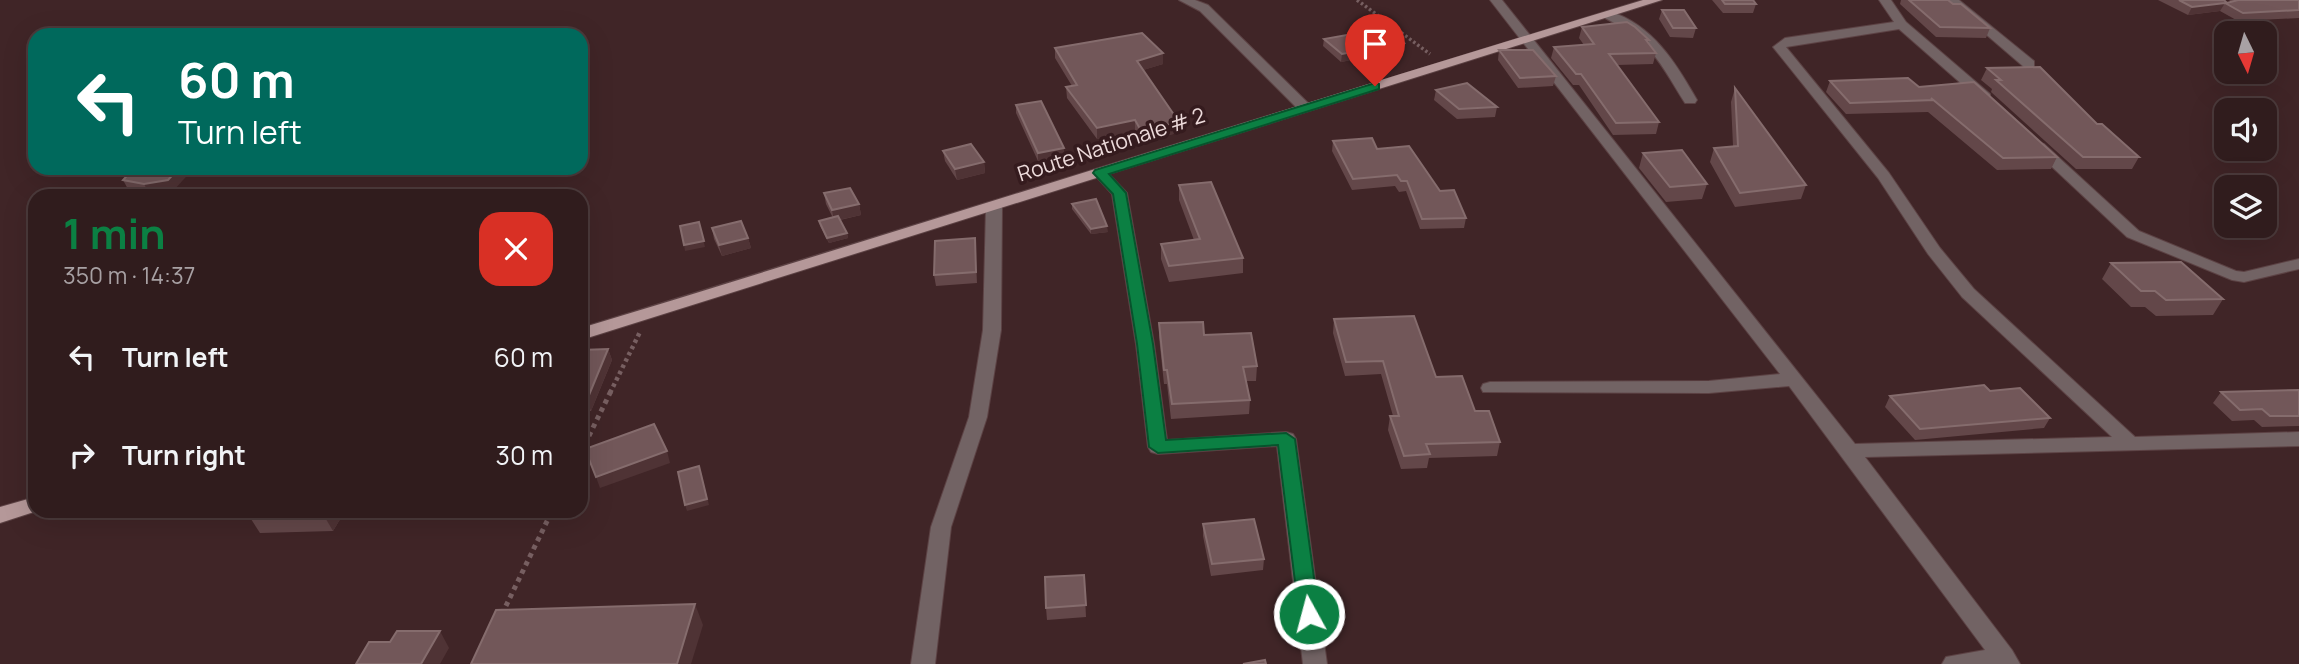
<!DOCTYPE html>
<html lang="en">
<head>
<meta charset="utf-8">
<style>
	:root { --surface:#301c1d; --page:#3c292a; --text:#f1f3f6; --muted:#a8a1a4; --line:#4b3a3b; --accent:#0b8043 }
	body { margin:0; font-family:Manrope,sans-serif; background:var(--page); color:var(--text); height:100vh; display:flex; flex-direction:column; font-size:26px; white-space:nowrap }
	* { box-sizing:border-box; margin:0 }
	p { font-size:23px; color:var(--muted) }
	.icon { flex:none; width:38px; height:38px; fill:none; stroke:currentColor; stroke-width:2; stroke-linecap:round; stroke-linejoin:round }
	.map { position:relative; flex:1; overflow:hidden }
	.details { position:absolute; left:28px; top:189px; width:560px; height:329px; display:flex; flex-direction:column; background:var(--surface); border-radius:21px; box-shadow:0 7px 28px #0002,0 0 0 2px var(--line) }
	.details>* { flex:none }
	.top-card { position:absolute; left:28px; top:28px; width:560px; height:147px; border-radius:21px; box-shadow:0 7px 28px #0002,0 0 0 2px var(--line); background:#00695c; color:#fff; overflow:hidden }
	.needle { width:46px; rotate:175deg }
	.tools { position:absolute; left:2214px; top:21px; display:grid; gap:14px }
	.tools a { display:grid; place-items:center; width:63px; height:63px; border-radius:14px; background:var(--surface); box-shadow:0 7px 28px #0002,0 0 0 2px var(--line); font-size:35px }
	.pin { position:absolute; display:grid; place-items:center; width:60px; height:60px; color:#fff; margin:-72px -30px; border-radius:50% 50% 50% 0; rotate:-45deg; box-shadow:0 0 7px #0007 }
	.pin .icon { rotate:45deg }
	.me { position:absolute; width:77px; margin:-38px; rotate:353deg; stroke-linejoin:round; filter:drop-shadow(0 0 5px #0008) }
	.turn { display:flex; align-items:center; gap:24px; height:147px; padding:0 35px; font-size:32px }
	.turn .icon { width:91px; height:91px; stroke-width:2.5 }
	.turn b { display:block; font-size:49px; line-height:60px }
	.round { display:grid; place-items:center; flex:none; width:74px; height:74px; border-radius:21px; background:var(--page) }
	.headline { display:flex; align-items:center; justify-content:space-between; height:119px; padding:0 35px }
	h1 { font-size:42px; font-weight:700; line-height:52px; color:var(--accent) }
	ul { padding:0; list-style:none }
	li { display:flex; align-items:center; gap:21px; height:98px; padding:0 35px }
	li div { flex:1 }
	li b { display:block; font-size:26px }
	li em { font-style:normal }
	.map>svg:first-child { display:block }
</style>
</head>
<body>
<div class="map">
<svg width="2299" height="664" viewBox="0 0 2299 664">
	<rect width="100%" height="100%" fill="#402527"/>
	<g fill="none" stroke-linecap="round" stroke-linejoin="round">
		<g stroke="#5c4244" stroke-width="2">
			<g id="minor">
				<polygon points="1179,0 1195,0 1208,5 1309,104 1309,110 1299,110 1200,11"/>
				<polygon points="1490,0 1502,0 1855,444 2112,437 1962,297 1928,254 1878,178 1773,47 1785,38 1894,22 1879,0 1891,0 1906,22 1990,94 1990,100 1980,100 1899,29 1786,47 1889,173 1940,248 1974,289 2135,437 2299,432 2299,446 1865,457 2012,650 2020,664 1942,664 1946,657 1985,650 1789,386 1709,393 1483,392 1481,388 1483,384 1490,382 1709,381 1780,374"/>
				<polygon points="1946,0 1959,0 2034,61 2034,67 2024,67"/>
				<path d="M1609 11C1653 25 1676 63 1697 100L1695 103H1685C1658 60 1653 43 1605 18V12Z"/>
				<polygon points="2039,143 2044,144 2139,231 2236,271 2244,272 2299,259 2299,269 2244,282 2232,280 2127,237 2034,150 2032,147"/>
				<polygon points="1100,169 1105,170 1127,193 1154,344 1167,440 1286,432 1293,434 1296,439 1327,664 1303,664 1277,446 1158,454 1151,452 1148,447 1136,344 1112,194 1093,173"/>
				<polygon points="994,202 1002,207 1001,330 987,417 951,527 935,664 911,664 931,527 969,417 983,330 986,207"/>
			</g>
		</g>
		<g stroke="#5c4244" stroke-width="2">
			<g id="major">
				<path d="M1643 0H1662L581 340V328C936 220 1289 107 1643 0Z"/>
				<polygon points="35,497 37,511 0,523 0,507"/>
			</g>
		</g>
		<polyline stroke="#775f61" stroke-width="3.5" stroke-dasharray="2.5 2.5" stroke-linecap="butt" points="1357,0 1430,54"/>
		<polyline stroke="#775f61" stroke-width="4.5" stroke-dasharray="3.5 3.5" stroke-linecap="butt" points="610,393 640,332"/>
		<g stroke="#775f61" stroke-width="5" stroke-dasharray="4.5 4.5" stroke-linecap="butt">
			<polyline points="581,452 611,391"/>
			<polyline points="502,614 552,511"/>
		</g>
		<use href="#minor" fill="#726364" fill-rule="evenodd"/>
		<use href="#major" fill="#b59899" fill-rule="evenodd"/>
	</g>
	<g fill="#634749">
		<polygon points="1712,0 1753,0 1756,4 1753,13 1723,13"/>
		<polygon points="1901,0 1948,0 1990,28 1986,38 1936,37 1900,4"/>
		<polygon points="2158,0 2224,0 2227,3 2231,2 2229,0 2299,0 2299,18 2238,21 2220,11 2188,15"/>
		<polygon points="1662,10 1696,28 1693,38 1670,37 1659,19"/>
		<polygon points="1582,27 1649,40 1648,43 1656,53 1653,64 1617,65 1659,122 1656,134 1613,135 1579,85 1573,85 1551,58 1554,47 1584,45 1579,38"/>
		<polygon points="1324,39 1403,50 1341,62 1323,46"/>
		<polygon points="1055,48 1163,53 1163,64 1143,70 1179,133 1140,140 1135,132 1097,139 1067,98 1066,87 1072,86 1055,58"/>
		<polygon points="1499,50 1556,76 1553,86 1518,88 1498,60"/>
		<polygon points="1987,68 2097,124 2139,157 2132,169 2076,169 1991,92 1992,89 1981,80"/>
		<polygon points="1830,81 1919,87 2057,157 2051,169 1997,170 1928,112 1846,114 1826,92"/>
		<polygon points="1735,88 1806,185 1801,199 1735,207 1710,162 1714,148 1733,146 1731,102"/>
		<polygon points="1436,90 1497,107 1495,117 1457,119 1434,100"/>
		<polygon points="1016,105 1064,148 1064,157 1038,161 1016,113"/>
		<polygon points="1333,141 1440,191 1466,218 1464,228 1420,229 1406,191 1399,192 1395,186 1352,190 1332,151"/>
		<polygon points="943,151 984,162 985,173 957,180 945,161"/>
		<polygon points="1643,153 1707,184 1702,199 1666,202 1639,168"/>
		<polygon points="123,180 174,190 150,195 129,191"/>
		<polygon points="1179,185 1243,258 1243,273 1169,282 1161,259 1161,244 1194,240 1179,200"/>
		<polygon points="824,193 859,204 861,215 840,220 847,233 848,238 829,243 820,226 819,221 833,218 826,204"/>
		<polygon points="1072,204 1108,232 1091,234 1072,209"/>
		<polygon points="712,228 748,238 751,248 722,256 714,239"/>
		<polygon points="975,238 977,283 936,286 934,275"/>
		<polygon points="2111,263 2223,299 2213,315 2156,316 2145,307 2131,307 2102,279"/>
		<polygon points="1334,319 1436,377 1475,411 1500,442 1497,456 1429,458 1427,468 1401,469 1388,430 1390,416 1393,416 1381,374 1345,376 1333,333"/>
		<polygon points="1159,323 1257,366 1256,381 1246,381 1250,400 1249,414 1171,419 1167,384 1164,384 1159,337"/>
		<polygon points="608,349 612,360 591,411 581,411 581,350"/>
		<polygon points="2299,390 2299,426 2262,427 2254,420 2232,421 2213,403 2221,392"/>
		<polygon points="1990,391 2050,418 2044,428 1915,440 1885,407 1890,396"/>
		<polygon points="345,511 333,531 260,533 249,516"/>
		<polygon points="1203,524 1264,559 1263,570 1211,576 1203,536"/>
		<polygon points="1084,575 1086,617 1047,620 1046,608"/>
	</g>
	<g fill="#4f3335">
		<polygon points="2225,3 2220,11 2188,15 2192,7"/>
		<polygon points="1404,43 1403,50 1341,62 1342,54"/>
		<polygon points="1163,53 1163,64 1137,72 1137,61"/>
		<polygon points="1135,120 1135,132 1097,139 1097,128"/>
		<polygon points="1179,122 1179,133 1140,140 1140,129"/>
		<polygon points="1064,148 1064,157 1038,161 1038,153"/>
		<polygon points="984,162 985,173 957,180 955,169"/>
		<polygon points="179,168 194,168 174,190 150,195 144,184"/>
		<polygon points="859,204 861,215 834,221 832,210"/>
		<polygon points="699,222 705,247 685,251 684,245"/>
		<polygon points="1107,226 1108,232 1091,234 1091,229"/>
		<polygon points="847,233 848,238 829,243 827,238"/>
		<polygon points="748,238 751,248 722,256 719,245"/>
		<polygon points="608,349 612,360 591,411 587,400"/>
		<polygon points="667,451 670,463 600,488 596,477"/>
		<polygon points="701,472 709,505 687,511 685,505"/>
		<polygon points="325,511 345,511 333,531 323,514"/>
		<polygon points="695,604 703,625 691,664 677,664"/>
		<polygon points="440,631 449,648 440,664 421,664"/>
	</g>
	<g fill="#725759" stroke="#856c6d" stroke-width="2">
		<polygon points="1722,0 1753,0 1756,4 1725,4"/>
		<polygon points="1909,0 1948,0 1953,4 1961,4 1990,28 1940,27"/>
		<polygon points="2179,0 2224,0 2227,3 2238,0 2299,0 2299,10 2243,13 2225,3 2192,7"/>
		<polygon points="1662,10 1684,10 1696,28 1673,28"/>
		<polygon points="1627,22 1635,27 1649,40 1646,40 1656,53 1609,54 1659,122 1616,123 1581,74 1576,74 1554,47 1594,44 1582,27"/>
		<polygon points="1386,28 1404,43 1342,54 1324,39"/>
		<polygon points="1142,33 1163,53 1137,61 1179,122 1140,129 1135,120 1097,128 1066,87 1077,85 1055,48"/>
		<polygon points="1499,50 1533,50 1556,76 1520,78"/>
		<polygon points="2040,67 2097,124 2102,124 2139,157 2083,157 1996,80 2001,80 1987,68"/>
		<polygon points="1908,78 1919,87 1974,82 2057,157 2003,158 1931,98 1933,100 1850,103 1830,81"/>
		<polygon points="1467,83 1497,107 1459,109 1436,90"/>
		<polygon points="1735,88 1806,185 1740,193 1714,148 1738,146"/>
		<polygon points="1041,101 1064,148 1038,153 1016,105"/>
		<polygon points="1372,138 1377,149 1409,146 1440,191 1454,190 1466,218 1422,219 1407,181 1401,181 1397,175 1353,179 1333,141"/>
		<polygon points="971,144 984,162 955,169 943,151"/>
		<polygon points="1682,150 1707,184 1670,187 1643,153"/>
		<polygon points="134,168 179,168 168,180 144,184 123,180"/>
		<polygon points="1211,182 1243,258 1169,266 1161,244 1200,239 1179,185"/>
		<polygon points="850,188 859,204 832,210 824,193"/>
		<polygon points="1096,199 1107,226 1091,229 1072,204"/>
		<polygon points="838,216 847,233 827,238 819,221"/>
		<polygon points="741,221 748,238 719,245 712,228"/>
		<polygon points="699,222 704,241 684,245 680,226"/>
		<polygon points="975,238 976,272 934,275 935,241"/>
		<polygon points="2181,262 2223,299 2166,300 2155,291 2141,291 2111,263"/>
		<polygon points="1414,316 1436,377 1462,376 1475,411 1489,411 1500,442 1426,444 1430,454 1404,456 1390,416 1399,416 1383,361 1346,362 1334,319"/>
		<polygon points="1203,322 1204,335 1251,333 1257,366 1243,367 1250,400 1172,404 1167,370 1164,370 1159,323"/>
		<polygon points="608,349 587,400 581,400 581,350"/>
		<polygon points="1984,385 1990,391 2020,388 2050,418 1920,429 1890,396"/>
		<polygon points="2299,390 2299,416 2270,416 2262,409 2240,410 2221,392"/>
		<polygon points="654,424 667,451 596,477 585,449"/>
		<polygon points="699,466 707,499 685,505 678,472"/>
		<polygon points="253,511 325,511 323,514 249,516"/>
		<polygon points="1254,519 1264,559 1212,564 1203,524"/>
		<polygon points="1084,575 1086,605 1046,608 1045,577"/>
		<polygon points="695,604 677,664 471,664 496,610"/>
		<polygon points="397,631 440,631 421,664 356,664 369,642 390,642"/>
		<polygon points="1265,660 1266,664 1243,664"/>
	</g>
	<polygon fill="#0b8043" stroke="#07532c" stroke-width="2" points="1375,83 1379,84 1379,89 1109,174 1126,193 1153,344 1166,440 1286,433 1295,439 1319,614 1316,620 1309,622 1301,620 1299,614 1278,445 1158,453 1149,447 1137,344 1113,194 1093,173 1095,170"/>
	<g text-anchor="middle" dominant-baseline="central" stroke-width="7" stroke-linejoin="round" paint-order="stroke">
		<g font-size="21" fill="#eddbdb" stroke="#351b1e">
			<text transform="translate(1111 144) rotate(-18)">Route Nationale # 2</text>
		</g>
	</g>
</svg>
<div class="tools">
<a><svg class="needle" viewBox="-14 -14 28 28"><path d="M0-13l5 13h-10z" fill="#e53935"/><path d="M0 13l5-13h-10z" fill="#a8a1a4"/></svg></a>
<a><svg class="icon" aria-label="sound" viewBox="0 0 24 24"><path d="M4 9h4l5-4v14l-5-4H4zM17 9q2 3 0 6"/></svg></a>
<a><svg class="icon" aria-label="layers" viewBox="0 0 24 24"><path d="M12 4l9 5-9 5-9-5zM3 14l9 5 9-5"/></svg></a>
</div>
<div class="pin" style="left:1375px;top:86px;background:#d93025"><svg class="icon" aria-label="arrive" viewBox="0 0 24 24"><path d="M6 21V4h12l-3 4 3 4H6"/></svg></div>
<svg class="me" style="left:1309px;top:614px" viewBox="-20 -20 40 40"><circle r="17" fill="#0b8043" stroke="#fff" stroke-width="3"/><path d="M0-11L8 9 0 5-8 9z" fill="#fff"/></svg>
<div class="top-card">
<div class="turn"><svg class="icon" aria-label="left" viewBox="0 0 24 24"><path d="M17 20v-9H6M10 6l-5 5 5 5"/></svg><div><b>60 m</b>Turn left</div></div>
</div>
<section class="details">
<div class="headline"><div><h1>1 min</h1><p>350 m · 14:37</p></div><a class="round" style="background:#d93025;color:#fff"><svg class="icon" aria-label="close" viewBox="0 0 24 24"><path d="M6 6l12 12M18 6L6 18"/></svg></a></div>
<ul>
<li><svg class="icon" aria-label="left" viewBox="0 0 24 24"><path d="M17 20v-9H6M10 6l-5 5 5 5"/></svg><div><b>Turn left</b></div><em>60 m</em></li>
<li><svg class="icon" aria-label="right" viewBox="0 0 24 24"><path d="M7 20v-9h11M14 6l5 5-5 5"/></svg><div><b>Turn right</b></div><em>30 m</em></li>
</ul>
</section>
</div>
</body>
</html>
